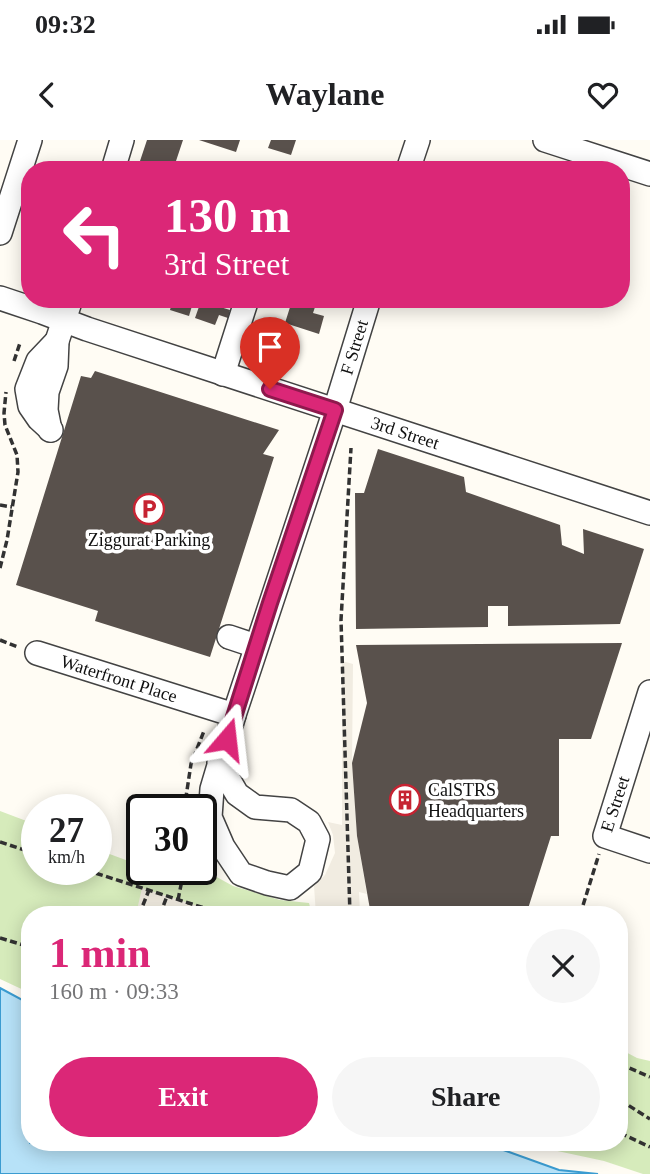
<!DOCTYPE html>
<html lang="en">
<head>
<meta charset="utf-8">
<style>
	:root { --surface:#fff; --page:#f6f6f6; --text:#202124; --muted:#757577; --accent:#db2777 }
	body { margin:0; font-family:Georgia,serif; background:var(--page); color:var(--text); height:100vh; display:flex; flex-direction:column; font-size:26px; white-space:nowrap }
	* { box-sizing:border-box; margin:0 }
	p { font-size:23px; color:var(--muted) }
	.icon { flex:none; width:38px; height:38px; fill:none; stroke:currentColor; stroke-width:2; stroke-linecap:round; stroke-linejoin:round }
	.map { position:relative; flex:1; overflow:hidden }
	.details { position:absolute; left:21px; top:766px; width:607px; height:245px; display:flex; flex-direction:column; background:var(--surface); border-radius:28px; box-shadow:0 4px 18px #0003 }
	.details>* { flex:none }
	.hud { position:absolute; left:21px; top:21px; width:609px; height:147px; border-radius:28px; box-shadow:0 4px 18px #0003; background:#db2777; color:#fff; overflow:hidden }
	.speed { position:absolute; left:21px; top:654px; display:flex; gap:14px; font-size:35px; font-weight:700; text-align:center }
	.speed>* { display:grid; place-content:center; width:91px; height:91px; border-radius:50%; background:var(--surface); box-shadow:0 4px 18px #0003; line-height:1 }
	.speed small { font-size:18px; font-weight:400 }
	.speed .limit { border:4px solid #111; border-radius:10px; background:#fff; color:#111 }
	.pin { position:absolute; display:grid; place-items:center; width:60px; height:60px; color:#fff; margin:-72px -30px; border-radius:50% 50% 50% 0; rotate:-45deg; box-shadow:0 0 7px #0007 }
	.pin .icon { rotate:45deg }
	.me { position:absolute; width:77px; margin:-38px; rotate:17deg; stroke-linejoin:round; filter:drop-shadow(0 0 5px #0008) }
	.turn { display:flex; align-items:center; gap:24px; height:147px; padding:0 28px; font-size:32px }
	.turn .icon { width:91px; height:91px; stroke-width:2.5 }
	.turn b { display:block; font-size:49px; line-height:60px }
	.round { display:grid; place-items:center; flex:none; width:74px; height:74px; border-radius:37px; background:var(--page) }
	.headline { display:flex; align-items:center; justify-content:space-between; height:119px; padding:0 28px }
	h1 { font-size:42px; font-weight:800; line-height:52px; color:var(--accent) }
	.action { display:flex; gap:14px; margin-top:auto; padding:14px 28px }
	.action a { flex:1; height:80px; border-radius:42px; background:var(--accent); color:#fff; font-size:28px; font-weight:800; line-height:80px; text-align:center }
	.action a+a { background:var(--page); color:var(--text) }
	.status { display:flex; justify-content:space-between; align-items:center; height:49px; padding:0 35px; background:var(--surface); direction:ltr }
	.status svg { height:19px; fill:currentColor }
	header { display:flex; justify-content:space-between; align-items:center; height:91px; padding:0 28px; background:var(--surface); font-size:32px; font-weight:800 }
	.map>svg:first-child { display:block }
</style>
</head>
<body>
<div class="status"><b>09:32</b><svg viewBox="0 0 49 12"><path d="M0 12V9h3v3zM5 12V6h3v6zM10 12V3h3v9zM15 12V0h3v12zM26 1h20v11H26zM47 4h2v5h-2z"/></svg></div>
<header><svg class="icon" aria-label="back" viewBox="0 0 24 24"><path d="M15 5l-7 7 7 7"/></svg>Waylane<svg class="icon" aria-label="heart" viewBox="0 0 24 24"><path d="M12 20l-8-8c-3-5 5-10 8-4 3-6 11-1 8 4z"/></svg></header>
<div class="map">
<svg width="650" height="1034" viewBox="0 0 650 1034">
	<rect width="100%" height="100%" fill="#fffcf4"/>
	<g fill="#d6ebbb">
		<polygon points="0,671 37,685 37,730 96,730 96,709 142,726 142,730 191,730 213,735 233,746 280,760 309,763 312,775 30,775 30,853 0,839"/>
		<polygon points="620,909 637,918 650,921 650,1034 643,1034 604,1021 520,1003 620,1003"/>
	</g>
	<g fill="#f1ece1">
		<polygon points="342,521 353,524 352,623 357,696 367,754 359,752 360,775 316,775 314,746 325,735 335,713 333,695 328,682 342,685"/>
		<polygon points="142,748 217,772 216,775 127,775 129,768 137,770"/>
	</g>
	<polygon fill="#b7e2f8" stroke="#3b9cd1" stroke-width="2" points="0,848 30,864 30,1003 484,1003 559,1030 598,1034 0,1034"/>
	<g fill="#59514c">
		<polygon points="147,0 183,0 173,30 137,30"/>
		<polygon points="199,0 240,0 236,12"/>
		<polygon points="271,0 296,0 291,15 268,8"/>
		<polygon points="123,159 149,159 147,167"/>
		<polygon points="173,159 194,159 189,176 170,170"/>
		<polygon points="316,159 336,159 334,165"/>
		<polygon points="201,161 230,170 228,178 219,175 215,185 195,178"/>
		<polygon points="302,163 315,167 313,173 324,176 319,194 285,183 291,164 301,167"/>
		<polygon points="95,231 279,290 263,314 274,317 210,517 95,481 98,471 16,445 81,236 91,238"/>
		<polygon points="378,309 464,337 466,352 560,385 562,405 584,414 583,389 644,409 620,484 508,486 508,466 488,466 488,487 356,489 355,353 364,353"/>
		<polygon points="622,503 591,599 559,599 559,696 551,696 526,775 446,775 425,768 410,775 371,775 357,696 352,623 367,563 356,505"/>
	</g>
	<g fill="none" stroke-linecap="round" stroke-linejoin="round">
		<g stroke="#434343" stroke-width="26">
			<g id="minor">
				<polyline points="545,0 650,34"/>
				<polyline points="113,30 122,0"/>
				<polyline points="408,30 418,0"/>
				<polyline points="0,93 30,0"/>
				<path id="s1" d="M0 158 42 172 87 189 650 373"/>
				<polyline points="223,234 247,159"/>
				<polyline points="50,290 46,270 47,252 56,226 57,201 71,159"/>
				<polyline points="51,290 39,279 30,266 27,249 38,221 57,201"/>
				<polyline points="229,497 256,506"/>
				<path id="s2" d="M37 513 234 575"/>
				<polyline points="650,552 605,696 650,711"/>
				<path id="s3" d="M219 623 237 654 255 667 291 670 309 682 318 699 310 732 290 748 267 743 241 734 223 707 210 677 212 649 234 575 335 270 369 159"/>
			</g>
		</g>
		<g stroke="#323232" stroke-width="3.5" stroke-dasharray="7 3.5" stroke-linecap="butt">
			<polyline points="14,221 20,203"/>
			<polyline points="0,365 12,367"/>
			<polyline points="0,428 7,400 18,332 17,315 5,285 4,273 6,252"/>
			<polyline points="0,500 18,507"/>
			<polyline points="184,670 191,624 204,591"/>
			<polyline points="0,702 37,714"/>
			<polyline points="86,730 226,775"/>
			<polyline points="178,760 184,730"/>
			<polyline points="139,775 149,750"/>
			<polyline points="160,775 167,756"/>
			<polyline points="187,775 189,764"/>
			<polyline points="350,775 341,480 351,308"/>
			<polyline points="580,775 599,714"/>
			<polyline points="0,798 30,807"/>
			<polyline points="620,924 650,937"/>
			<polyline points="620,960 650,979"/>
			<polyline points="620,993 650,1007"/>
		</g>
		<use href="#minor" stroke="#fff" stroke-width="23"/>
	</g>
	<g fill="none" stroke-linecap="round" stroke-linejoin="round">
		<g stroke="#8e194d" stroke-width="18">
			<polyline id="route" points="227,599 270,463 335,270 270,249"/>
		</g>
		<use href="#route" stroke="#db2777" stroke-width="12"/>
	</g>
	<defs>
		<g id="parking-ring" transform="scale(1.575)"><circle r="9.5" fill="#fff" stroke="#c62332" stroke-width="1.5"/><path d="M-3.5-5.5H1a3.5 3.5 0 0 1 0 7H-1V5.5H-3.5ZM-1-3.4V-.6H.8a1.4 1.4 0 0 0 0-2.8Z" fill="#c62332"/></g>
		<g id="building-ring" transform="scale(1.575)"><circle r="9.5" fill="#fff" stroke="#c62332" stroke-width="1.5"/><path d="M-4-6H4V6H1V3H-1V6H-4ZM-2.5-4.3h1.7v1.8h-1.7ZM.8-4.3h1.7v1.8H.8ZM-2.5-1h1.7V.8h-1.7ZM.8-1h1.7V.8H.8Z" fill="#c62332"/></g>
	</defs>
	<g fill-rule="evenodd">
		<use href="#parking-ring" x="149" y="369"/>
		<use href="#building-ring" x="405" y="660"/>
	</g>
	<g text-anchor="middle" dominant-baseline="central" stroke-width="7" stroke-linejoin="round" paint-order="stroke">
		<g font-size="18" fill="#101010" stroke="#fff">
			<text stroke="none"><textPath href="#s3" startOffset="803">F Street</textPath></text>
			<text stroke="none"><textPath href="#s1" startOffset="427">3rd Street</textPath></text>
			<text stroke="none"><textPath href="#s2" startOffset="86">Waterfront Place</textPath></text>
			<text transform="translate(615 664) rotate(-72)">E Street</text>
		</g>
		<g font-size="18" fill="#101010" stroke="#fff">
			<text x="149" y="400">Ziggurat Parking</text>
			<text x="428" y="650" text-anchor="start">CalSTRS<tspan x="428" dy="21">Headquarters</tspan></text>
		</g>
	</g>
</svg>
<div class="speed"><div>27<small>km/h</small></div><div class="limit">30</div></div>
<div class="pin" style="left:270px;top:249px;background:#d93025"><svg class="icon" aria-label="arrive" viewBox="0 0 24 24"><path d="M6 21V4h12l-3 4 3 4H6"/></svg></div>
<svg class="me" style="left:227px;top:599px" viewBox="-20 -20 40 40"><path d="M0-17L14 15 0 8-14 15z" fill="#db2777" stroke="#fff" stroke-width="4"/></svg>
<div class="hud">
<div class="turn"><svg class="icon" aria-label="left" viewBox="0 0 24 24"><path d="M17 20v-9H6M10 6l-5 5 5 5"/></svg><div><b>130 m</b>3rd Street</div></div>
</div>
<section class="details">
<div class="headline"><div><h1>1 min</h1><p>160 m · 09:33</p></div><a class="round"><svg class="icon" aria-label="close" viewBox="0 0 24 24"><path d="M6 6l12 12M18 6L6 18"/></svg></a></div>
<div class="action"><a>Exit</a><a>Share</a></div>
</section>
</div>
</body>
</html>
